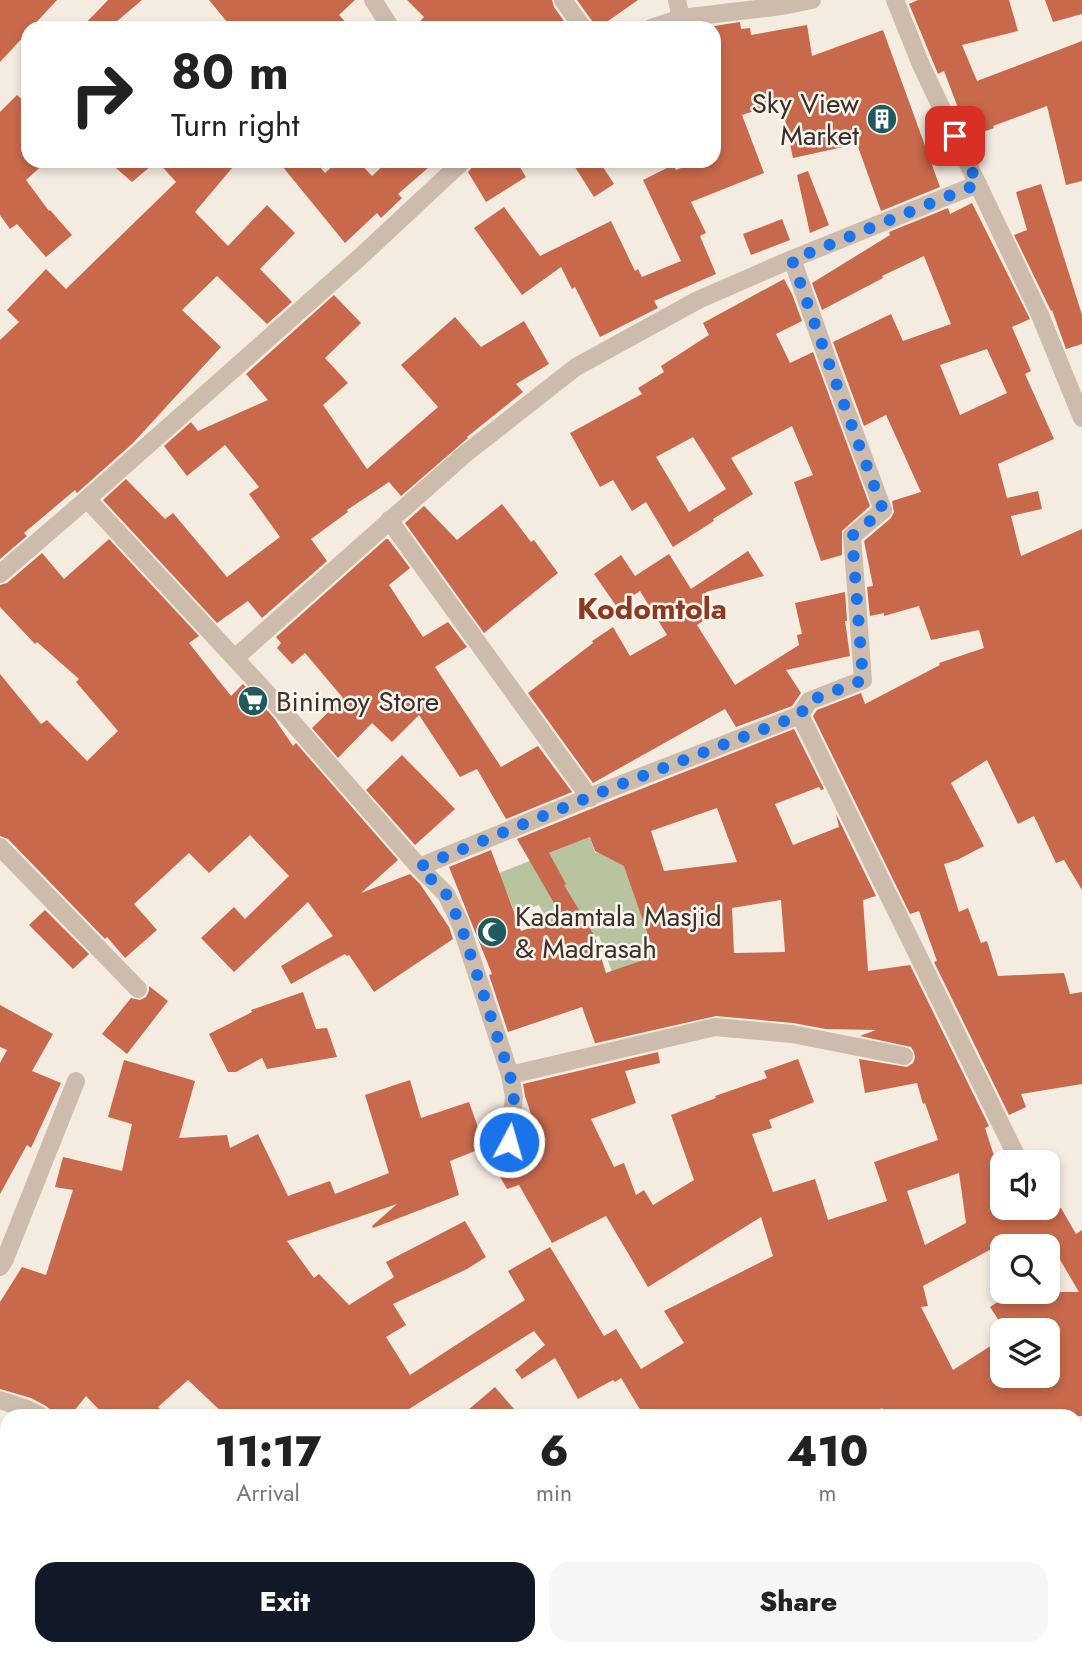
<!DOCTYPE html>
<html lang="en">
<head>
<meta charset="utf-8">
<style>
	:root { --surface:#fff; --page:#f6f6f6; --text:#222; --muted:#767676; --accent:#111827 }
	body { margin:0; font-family:Jost,sans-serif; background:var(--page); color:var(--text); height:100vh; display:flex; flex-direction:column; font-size:26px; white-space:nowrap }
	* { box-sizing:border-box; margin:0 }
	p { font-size:23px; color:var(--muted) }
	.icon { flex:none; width:38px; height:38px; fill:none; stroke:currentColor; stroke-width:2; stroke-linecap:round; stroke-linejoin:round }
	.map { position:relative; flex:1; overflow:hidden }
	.details { position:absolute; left:0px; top:1409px; width:1083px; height:247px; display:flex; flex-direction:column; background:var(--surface); border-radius:21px 21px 0 0; box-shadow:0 4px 10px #0003 }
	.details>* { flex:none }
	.hud { position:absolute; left:21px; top:21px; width:700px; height:147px; border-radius:21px; box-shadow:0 4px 10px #0003; background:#fff; color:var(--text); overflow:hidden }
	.fabs { position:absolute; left:990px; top:1150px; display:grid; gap:14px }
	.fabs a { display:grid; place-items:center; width:70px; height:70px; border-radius:14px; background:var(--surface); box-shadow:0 4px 10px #0003; font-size:35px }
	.pin { position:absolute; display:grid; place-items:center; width:60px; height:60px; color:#fff; margin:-30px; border-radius:14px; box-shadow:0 4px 10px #0006 }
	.me { position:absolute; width:77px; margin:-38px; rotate:6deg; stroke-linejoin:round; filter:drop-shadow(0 0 5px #0008) }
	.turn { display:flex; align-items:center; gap:24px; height:147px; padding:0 35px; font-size:32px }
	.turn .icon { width:91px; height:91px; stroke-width:2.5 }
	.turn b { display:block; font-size:49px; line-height:60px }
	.eta { display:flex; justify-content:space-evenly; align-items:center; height:119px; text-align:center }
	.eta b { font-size:42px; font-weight:800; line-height:49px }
	.button { display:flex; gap:14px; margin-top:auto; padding:14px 35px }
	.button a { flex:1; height:80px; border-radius:21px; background:var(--accent); color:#fff; font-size:28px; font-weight:800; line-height:80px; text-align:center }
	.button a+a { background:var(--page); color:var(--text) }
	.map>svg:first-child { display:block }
</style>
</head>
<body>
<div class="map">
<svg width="1082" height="1655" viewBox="0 0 1082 1655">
	<rect width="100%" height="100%" fill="#f4ebe1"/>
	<path fill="#b8c4a0" d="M590 837 595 853 603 852C608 860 613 859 622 857L658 968 612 972 599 936 560 946 539 905 515 913 499 873Z"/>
	<g fill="#c8694b" fill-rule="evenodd">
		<polygon points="0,0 57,0 31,28 28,28 28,32 0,62"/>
		<polygon points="108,0 142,0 109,28 81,28"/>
		<polygon points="209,0 355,0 339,15 351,28 232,28"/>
		<polygon points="407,0 552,0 554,7 569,28 413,28 424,17"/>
		<polygon points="577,0 638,0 598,28 594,28 592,21"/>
		<polygon points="918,0 1009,0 1018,31 962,45 977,81 1082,41 1082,181 1066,185 1047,106 993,126 994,128 969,137 944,71 938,74 909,4"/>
		<polygon points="1045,0 1082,0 1082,14 1053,22"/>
		<polygon points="740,22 741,29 750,28 751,35 807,25 812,56 883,30 940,187 881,211 857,144 793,158 781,102 742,115 764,173 691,202 706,233 700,236 716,274 654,301 658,308 600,337 575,287 572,289 561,267 522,295 474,228 504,207 540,256 611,221 635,271 638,269 642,277 681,261 643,180 673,165 676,170 699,161 714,161 714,99 719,97 714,61 714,26"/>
		<polygon points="17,95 28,105 28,161 47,161 26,180 49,211 50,210 72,235 46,257 17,224 10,229 0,215 0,112"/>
		<polygon points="108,161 157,161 132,182"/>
		<polygon points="157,161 238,161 195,212 228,246 267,205 295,233 260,269 292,302 267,324 217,276 182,310 221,347 133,443 77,493 75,490 24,533 27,536 0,559 0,340 19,322 7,310 46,269 66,289 176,182"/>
		<polygon points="278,161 315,161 325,173 338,161 358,161 372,176 388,161 436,161 398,194 402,198 381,218 377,213 345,243"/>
		<polygon points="474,161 516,161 526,177 486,202 468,172 474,165"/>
		<polygon points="571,161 599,161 614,184 594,197"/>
		<polygon points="808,171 829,225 810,233 797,175"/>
		<polygon points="1041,184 1082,315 1082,344 1066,349 1052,310 1051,311 1014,235 1027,230 1016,192"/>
		<path d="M972 203 1030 319 1012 327 1031 371 1025 374 1054 439 998 464 1007 498 1038 491 1042 509 1011 516 1021 556 1082 529V890L1064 860 1056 863 1034 816 1018 824 987 760 951 783 984 846 957 860 944 864 959 912 968 908 981 943 987 941 998 976 1064 973 1070 994 1082 992V1084L1021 1094 1026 1107 1009 1115 934 962 937 961 919 911 910 914 813 716 817 710 861 693 865 704 940 665 939 663 984 648 979 630 931 640 919 606 884 616V613L870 616 867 587 873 586 864 541 891 518 894 512 892 501 921 492 886 415 864 426 833 342 891 314 903 341 951 324 924 256 882 276 883 278 822 310 812 283 890 235 889 232 948 208 950 214ZM987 349 1007 393 960 415 940 365Z"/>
		<polygon points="782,219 790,240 751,255 743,234"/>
		<path d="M784 279 792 294 802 321 776 334 790 363 813 352 870 506 842 531V555L821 561 794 482 813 475 792 426 731 458 753 494 713 519 714 521 673 547 646 502 632 511 613 480 600 487 570 433 642 394 638 388 664 372 661 366 709 335 703 323ZM693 437 726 489 689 512 656 457Z"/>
		<polygon points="334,295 361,323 325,358 348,383 323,405 367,469 438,407 401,365 455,317 481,347 524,321 549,364 516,384 523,392 467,437 468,438 401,496 389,482 347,510 348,512 311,539 327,561 262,618 248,601 217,623 103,500 126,479 165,519 173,513 227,577 280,537 249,494 259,487 225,445 187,476 164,446 191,422 198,431 268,400 246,374"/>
		<polygon points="502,504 531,542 534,540 558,573 484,633 405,523 424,506 457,540"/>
		<polygon points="109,539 199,636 189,643 231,696 243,684 274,718 293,746 296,743 398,860 361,893 410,874 420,884 449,927 453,939 374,992 349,955 347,956 345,954 291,984 281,966 333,936 308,902 234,972 201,938 234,907 245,919 289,876 250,835 209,873 189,853 134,904 157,930 125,958 107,937 105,939 8,839 0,836 0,674 41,724 47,720 87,761 118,731 76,682 79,679 37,642 35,644 0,607 0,585 7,583 42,553 64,579"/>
		<polygon points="386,539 388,539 410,568 389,585 423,637 448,622 467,647 435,667 501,767 538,746 572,792 506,819 477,769 460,777 419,715 392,742 372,723 338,758 312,728 343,698 305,653 292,664 277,648 281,643 276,637"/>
		<polygon points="748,551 764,576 706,592 712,615 697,625 735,685 799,645 797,635 802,634 795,603 845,592 847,621 845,621 850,656 786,670 801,693 792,706 736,727 725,709 593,783 528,693 593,643 592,641 613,627 630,656 667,635 640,591 617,607 594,574 621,555 635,576 669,554 691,589"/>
		<path d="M794 729 824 789 821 790 819 787 775 804 793 845 839 827 836 814 876 896 863 900 868 971 910 965 989 1126 985 1128 997 1165 999 1173 1003 1171V1208H1061L1076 1234 1082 1230V1416H888L882 1408 869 1414 867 1409 852 1416H644L621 1378 615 1382 613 1380 578 1399 555 1358 522 1379 515 1370 545 1345 534 1331 409 1409 415 1416H226L188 1380 158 1407 167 1416H105L86 1396 70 1416H52L51 1410 46 1406 31 1398 0 1389V1302L22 1267 46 1275 73 1190 55 1187 63 1157 122 1171 132 1124 108 1117 124 1060 195 1081 179 1138 227 1135 230 1148 258 1134 288 1196 330 1181 335 1194 389 1173 365 1095 410 1080 421 1118 469 1102 485 1147 450 1161 459 1195 373 1228 372 1226 397 1204 287 1241 314 1278 319 1274 349 1305 394 1277 386 1262 465 1221 486 1257 467 1269 393 1304 406 1325 386 1337 410 1375 525 1300 508 1271 550 1247 604 1336 616 1329 641 1369 684 1343 664 1311 773 1256 761 1217 648 1287 606 1216 552 1243 519 1185 507 1189 490 1159 541 1144 525 1096 523 1084 658 1052 660 1063 625 1071 636 1103 591 1119 614 1167 624 1163 636 1195 644 1190 653 1205 694 1180 671 1115 716 1098 715 1096 767 1078 764 1071 798 1059 814 1102 769 1120 772 1128 752 1134 773 1192 815 1179 828 1220 887 1201 874 1162 938 1140 925 1103 923 1104 917 1083 865 1093 859 1059 907 1067 913 1063 915 1058 914 1052 911 1047 860 1036 876 1030 826 1029 793 1023 716 1016 592 1044 595 1043 582 1007 508 1032 489 975 492 974 449 867 491 850 521 931 562 917 517 839 613 800ZM717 808 737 862 664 871 651 831ZM590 837 595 851 624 866 655 956 606 973 594 935 564 885 566 884 549 853ZM781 900 785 952 734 953 732 908ZM959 1173 966 1223 925 1245 907 1191ZM997 1246H1052L1079 1292H1013L990 1307 1005 1330H1048V1376H1003V1338L953 1370 921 1307 928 1306 923 1286Z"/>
		<polygon points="402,755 455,809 415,845 366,790"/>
		<polygon points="45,910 89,954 73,969 29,925"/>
		<polygon points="149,986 168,1001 127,1054 102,1034 131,998 140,1000 146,997 149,991"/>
		<polygon points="303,992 316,1029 327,1028 337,1057 267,1069 262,1058 236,1072 228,1072 209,1034 252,1012 251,1010"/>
		<polygon points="0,1005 53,1034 32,1071 61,1083 31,1148 27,1145 0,1194 0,1063 7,1050 0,1047"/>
		<polygon points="495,1387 520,1416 461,1416"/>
	</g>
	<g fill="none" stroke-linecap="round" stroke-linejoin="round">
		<g stroke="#cdbbac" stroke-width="18">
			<polyline points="373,0 391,28"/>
			<polyline points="563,0 583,28"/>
			<polyline points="677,0 681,18"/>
			<polyline points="895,0 921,65 1040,315 1082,418"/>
			<polyline points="792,259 978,184"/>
			<polyline points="87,499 266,692 419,867 609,789 800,715 809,701 863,680 852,536 883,510 828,361 792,259 698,300 576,367 465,454 235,658"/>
			<polyline points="389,520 590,798"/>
			<polyline points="800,715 1015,1153"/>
			<polyline points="0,847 138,989"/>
			<polyline points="419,867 446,894 460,923 510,1075 514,1097 509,1142"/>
			<polyline points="510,1075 715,1027 792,1034 904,1056"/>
			<polyline points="0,1267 5,1259 76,1081"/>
			<polyline points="0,1400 27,1409 41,1416"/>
			<polyline points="384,1648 389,1655"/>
			<polyline points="710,1648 715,1655"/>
			<polyline points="594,1655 603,1648"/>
		</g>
		<g stroke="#cdbbac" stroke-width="18">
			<polyline points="651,28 681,18 782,6 812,0"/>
			<polyline points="0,574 87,499 359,258 463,161"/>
		</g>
	</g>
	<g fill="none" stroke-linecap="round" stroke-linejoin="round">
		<polyline stroke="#1a73e8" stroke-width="12" stroke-dasharray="0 21.6" points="509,1142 514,1097 510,1075 460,923 446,894 419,867 609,789 800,715 809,701 863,680 852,536 883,510 828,361 792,260 978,184 955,136"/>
	</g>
	<defs>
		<g id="building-disc" transform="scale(1.575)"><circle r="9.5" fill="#1f5a5e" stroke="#fbf5ee"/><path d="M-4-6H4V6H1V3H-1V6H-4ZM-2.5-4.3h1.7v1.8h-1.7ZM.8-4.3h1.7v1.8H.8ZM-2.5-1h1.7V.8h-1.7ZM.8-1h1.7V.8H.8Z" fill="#fff"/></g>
		<g id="supermarket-disc" transform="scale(1.575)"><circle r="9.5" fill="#1f5a5e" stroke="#fbf5ee"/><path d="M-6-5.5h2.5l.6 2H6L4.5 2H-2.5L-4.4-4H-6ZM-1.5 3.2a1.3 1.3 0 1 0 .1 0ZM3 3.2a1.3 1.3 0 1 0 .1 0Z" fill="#fff"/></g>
		<g id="mosque-disc" transform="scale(1.575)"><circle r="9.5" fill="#1f5a5e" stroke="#fbf5ee"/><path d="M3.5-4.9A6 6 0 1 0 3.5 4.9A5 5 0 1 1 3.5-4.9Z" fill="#fff"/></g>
	</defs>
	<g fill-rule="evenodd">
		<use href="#building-disc" x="882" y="119"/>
		<use href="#supermarket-disc" x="253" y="701"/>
		<use href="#mosque-disc" x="492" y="932"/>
	</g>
	<g text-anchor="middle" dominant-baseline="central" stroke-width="5" stroke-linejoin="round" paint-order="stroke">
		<g font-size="28" fill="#3b302b" stroke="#fbf5ee" text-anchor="start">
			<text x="859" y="103" text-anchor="end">Sky View<tspan x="859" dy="32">Market</tspan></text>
			<text x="276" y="701">Binimoy Store</text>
			<text x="515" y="916">Kadamtala Masjid<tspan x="515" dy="32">&amp; Madrasah</tspan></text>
		</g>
		<g font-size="30" font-weight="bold" fill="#8c3b22" stroke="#fbf5ee">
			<text x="652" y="608">Kodomtola</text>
		</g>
	</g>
</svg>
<div class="fabs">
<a><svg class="icon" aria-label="sound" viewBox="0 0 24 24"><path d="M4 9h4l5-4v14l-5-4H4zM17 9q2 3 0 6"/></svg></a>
<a><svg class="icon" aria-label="search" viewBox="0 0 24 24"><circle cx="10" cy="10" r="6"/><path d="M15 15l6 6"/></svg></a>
<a><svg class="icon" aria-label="layers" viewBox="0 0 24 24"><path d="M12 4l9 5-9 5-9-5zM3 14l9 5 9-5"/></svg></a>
</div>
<div class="pin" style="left:955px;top:136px;background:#d93025"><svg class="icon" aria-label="arrive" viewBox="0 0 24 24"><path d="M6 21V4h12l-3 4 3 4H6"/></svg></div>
<svg class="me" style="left:509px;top:1142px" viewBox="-20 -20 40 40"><circle r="17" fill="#1a73e8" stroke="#fff" stroke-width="3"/><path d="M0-11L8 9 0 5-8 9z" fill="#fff"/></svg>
<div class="hud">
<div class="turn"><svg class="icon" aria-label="right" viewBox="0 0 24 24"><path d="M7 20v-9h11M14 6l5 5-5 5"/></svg><div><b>80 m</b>Turn right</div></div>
</div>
<section class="details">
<div class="eta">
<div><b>11:17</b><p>Arrival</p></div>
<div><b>6</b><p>min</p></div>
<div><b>410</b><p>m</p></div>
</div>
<div class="button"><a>Exit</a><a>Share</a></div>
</section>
</div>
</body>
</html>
